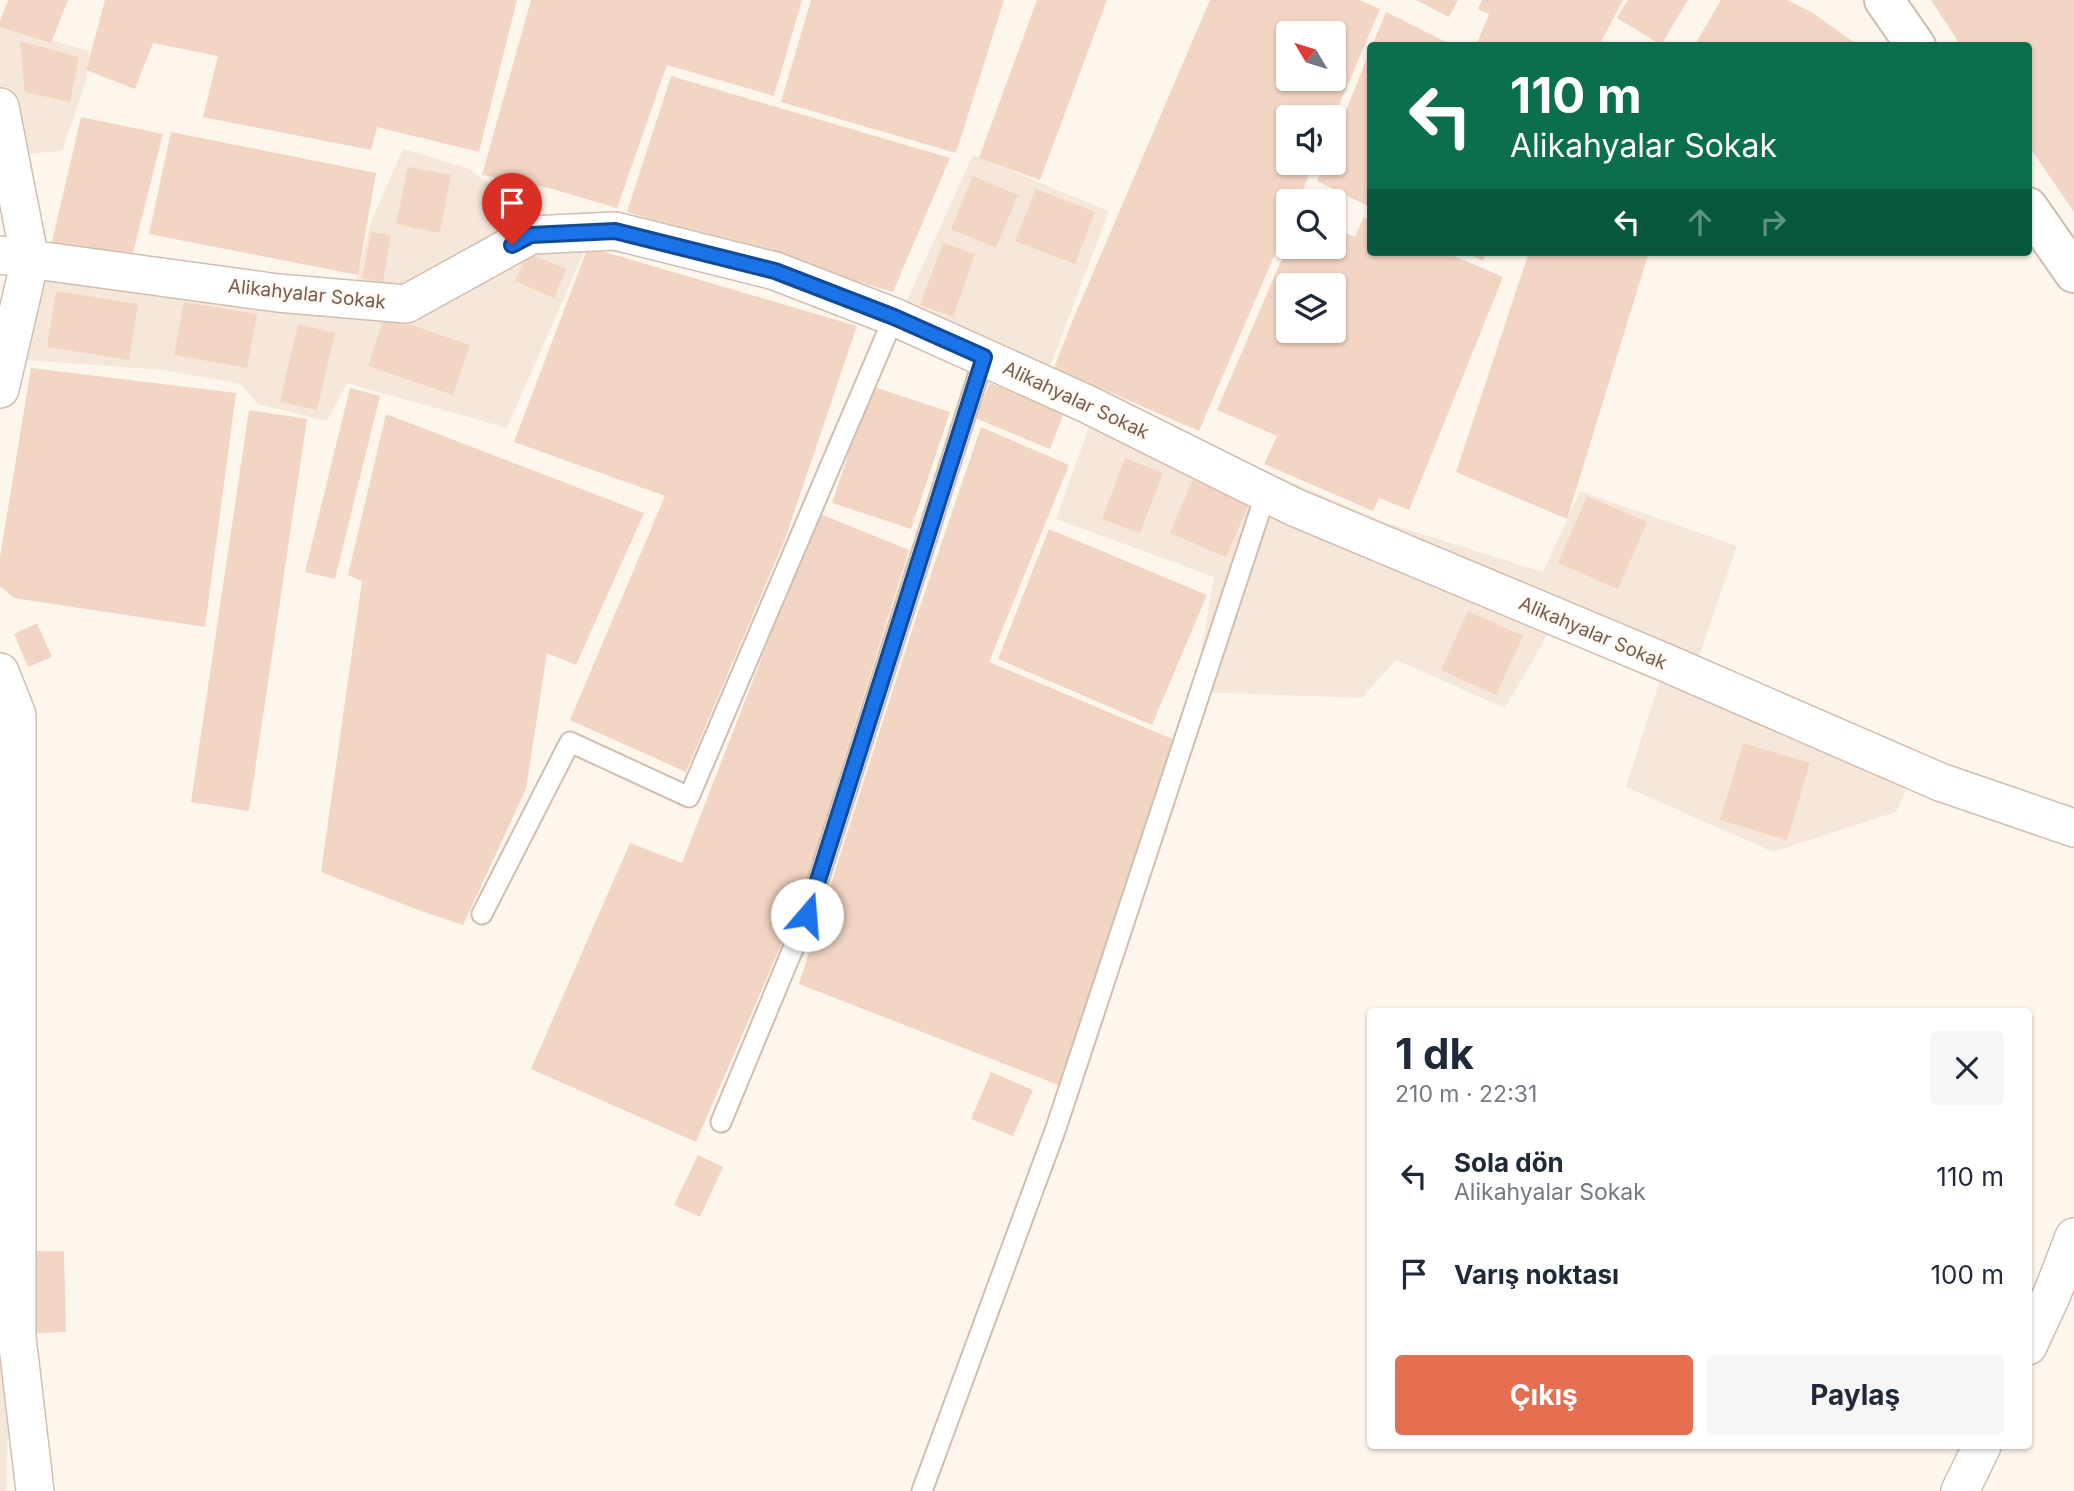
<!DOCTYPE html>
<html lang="tr">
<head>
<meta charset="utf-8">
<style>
	:root { --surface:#fff; --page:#f6f6f7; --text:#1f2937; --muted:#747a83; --accent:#e76f51 }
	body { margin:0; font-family:Inter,sans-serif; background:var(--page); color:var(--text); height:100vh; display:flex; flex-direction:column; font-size:26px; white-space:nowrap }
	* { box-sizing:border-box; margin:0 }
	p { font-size:23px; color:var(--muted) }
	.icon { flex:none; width:38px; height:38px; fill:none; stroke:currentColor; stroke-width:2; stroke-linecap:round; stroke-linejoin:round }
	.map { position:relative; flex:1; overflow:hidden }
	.sheet { position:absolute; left:1367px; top:1008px; width:665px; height:441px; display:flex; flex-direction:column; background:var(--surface); border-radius:7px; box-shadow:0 2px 5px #0004 }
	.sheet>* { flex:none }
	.hud { position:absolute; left:1367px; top:42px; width:665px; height:214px; border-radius:7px; box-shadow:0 2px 5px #0004; background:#0b6e4f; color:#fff; overflow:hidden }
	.needle { width:46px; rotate:308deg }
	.controls { position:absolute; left:1276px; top:21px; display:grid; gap:14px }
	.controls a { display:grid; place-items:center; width:70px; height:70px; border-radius:7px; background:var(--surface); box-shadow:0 2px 5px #0004; font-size:35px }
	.pin { position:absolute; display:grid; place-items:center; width:60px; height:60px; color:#fff; margin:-72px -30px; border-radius:50% 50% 50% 0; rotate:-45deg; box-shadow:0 0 7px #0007 }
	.pin .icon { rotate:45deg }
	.me { position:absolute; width:77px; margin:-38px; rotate:18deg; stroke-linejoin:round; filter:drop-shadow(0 0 5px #0008) }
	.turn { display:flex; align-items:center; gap:24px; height:147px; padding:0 28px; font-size:32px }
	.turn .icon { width:91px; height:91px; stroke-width:2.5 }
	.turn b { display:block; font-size:49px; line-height:60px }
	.lanes { display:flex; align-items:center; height:66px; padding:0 28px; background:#0003; justify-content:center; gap:35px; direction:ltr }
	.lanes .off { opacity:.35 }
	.round { display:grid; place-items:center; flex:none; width:74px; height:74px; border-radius:7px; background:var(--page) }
	.overview { display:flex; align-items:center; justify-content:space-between; height:119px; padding:0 28px }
	h1 { font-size:42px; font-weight:700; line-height:52px }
	.cta { display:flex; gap:14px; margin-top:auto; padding:14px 28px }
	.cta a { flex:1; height:80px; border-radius:7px; background:var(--accent); color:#fff; font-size:28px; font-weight:700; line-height:80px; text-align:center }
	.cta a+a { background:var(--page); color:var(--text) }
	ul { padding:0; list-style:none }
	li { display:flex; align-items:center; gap:21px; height:98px; padding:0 28px }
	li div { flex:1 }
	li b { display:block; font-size:26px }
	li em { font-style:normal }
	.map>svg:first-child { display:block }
</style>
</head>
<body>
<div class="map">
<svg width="2074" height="1491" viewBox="0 0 2074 1491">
	<rect width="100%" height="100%" fill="#fdf6ec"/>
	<g fill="#f5e8da">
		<polygon points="0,25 89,51 86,81 62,151 0,156"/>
		<polygon points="403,149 467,168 583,254 507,428 347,383 327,421 257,404 241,384 164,370 24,360 39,269 347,316 371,222"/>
		<polygon points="973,155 1109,211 1048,372 903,309"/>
		<polygon points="1101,400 1384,522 1543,572 1580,491 1737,546 1688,688 1910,780 1896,812 1773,852 1626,787 1660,680 1553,625 1505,708 1396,660 1362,698 1194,692 1214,577 1056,519 1090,424"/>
		<polygon points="0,1340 2,1341 8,1426 6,1491 0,1491"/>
	</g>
	<g fill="#f3d5c3" fill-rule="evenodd">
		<polygon points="8,0 68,0 51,43 0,27 0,21"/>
		<polygon points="105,0 517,0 479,152 377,127 371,150 203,117 218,56 153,43 135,89 86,70"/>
		<polygon points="531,0 802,0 774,96 667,65 617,208 549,188 482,175"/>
		<polygon points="811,0 1004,0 956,153 781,102"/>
		<polygon points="1037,0 1107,0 1040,180 979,158"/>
		<path d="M1210 0H1359L1380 9 1334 117H1288V163H1314L1298 201H1288V224L1199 431 1054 368 1069 329ZM1288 33H1334V79H1288Z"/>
		<polygon points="1416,0 1458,0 1449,17"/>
		<polygon points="1482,0 1623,0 1599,46 1482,46 1477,43 1489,14 1478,9"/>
		<polygon points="1628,0 1688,0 1661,45 1617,18"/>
		<polygon points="1721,0 1787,0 1813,13 1859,46 1694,46"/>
		<polygon points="1931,0 2074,0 2074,212 2028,145 2028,46 1961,46"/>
		<polygon points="1386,12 1454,46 1372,46"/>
		<polygon points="20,41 79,57 70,102 25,92"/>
		<polygon points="1370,51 1370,207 1317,181 1324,163 1334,163 1334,140"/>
		<polygon points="671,76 950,158 893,292 627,212"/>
		<polygon points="81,117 163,134 133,253 51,246"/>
		<polygon points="171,132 376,173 358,275 149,234"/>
		<polygon points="408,167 451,175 440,233 396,224"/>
		<polygon points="973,176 1018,195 996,248 951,229"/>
		<polygon points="1036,189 1095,212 1075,264 1015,241"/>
		<path d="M1364 217 1370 220V252H1445L1503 277 1409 510 1379 498 1373 511 1264 464 1277 436 1217 410 1287 247H1334V228L1355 237ZM1288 285H1334V331H1288Z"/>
		<polygon points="371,232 391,235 383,282 362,278"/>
		<polygon points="943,243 975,254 953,317 920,305"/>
		<polygon points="588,247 857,326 785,539 686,772 570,720 665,496 514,442"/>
		<polygon points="1464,252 1486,252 1483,261"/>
		<polygon points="1529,252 1649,252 1567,519 1456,472"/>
		<polygon points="528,253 566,269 554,298 515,281"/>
		<polygon points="56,291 138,304 129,360 47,347"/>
		<polygon points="184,302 257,314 247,368 174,355"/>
		<polygon points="385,316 470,345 453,395 368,366"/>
		<polygon points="298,324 335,333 317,410 280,402"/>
		<polygon points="31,368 236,393 205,627 14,598 0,586 0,557"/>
		<polygon points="990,383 1064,413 1050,449 975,418"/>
		<polygon points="871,386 950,412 911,529 832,503"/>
		<polygon points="350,388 380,396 335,579 305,572"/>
		<polygon points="249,410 307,419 249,811 191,802"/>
		<polygon points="386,414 644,513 576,665 547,653 526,789 463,925 418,910 321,872 362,581 348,575"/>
		<polygon points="981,427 1069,465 989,662 1175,740 1061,1086 799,984 912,630"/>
		<polygon points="1125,458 1163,473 1140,533 1102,519"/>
		<polygon points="1193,479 1249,504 1226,557 1170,533"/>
		<polygon points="1587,496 1647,522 1618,589 1558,563"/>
		<polygon points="818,513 909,550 800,901 696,1142 531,1069 630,843 682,863"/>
		<polygon points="1049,529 1207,595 1152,725 998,659"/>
		<polygon points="1468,611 1523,636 1496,695 1441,670"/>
		<polygon points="37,623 52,657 28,667 14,634"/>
		<polygon points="1743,743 1810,763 1787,840 1720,820"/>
		<polygon points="991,1072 1033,1090 1013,1136 971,1119"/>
		<polygon points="698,1155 723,1167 700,1217 674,1205"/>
		<polygon points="33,1251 64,1251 66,1332 34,1333"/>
	</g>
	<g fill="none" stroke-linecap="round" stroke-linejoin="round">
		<g stroke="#d1beb0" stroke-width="23">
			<g id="service">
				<polyline points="482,914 570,742 689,797 894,317"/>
				<polyline points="721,1122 807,915 984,357"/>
				<polyline points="922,1491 1056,1128 1266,493"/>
			</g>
		</g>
		<g stroke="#d1beb0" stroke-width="40">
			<g id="minor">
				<polyline points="0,107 30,260 0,389"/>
				<polyline points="0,255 278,293 406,304 531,235 615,231 775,271 894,317 1087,404 1294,507 1664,662 1940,782 2074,828"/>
				<polyline points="0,672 17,715 17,1337 35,1491"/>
				<polyline points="2028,1346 2052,1294 2074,1237"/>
				<polyline points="1960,1491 1982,1446"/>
			</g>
		</g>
		<g stroke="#d1beb0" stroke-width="42">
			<g id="tertiary">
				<polyline points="1884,0 1916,46"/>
				<polyline points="2028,207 2074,273"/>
			</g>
		</g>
		<use href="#service" stroke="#fff" stroke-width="19"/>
		<use href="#minor" stroke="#fff" stroke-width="37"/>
		<use href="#tertiary" stroke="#fff" stroke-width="38"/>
	</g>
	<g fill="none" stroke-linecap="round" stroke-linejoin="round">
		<g stroke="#114b97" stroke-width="18">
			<polyline id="route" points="512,245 531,235 615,231 775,271 894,317 984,357 807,915"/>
		</g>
		<use href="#route" stroke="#1a73e8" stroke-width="12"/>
	</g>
	<g text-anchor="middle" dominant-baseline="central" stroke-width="5" stroke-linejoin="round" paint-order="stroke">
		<g font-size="19" fill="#7a5c4d" stroke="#fffaf3">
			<text transform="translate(307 294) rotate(6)">Alikahyalar Sokak</text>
			<text transform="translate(1076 400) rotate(25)">Alikahyalar Sokak</text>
			<text transform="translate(1593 633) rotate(23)">Alikahyalar Sokak</text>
		</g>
	</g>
</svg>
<div class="controls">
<a><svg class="needle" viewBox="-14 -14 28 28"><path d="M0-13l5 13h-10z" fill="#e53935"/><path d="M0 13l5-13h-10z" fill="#747a83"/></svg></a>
<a><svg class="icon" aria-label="sound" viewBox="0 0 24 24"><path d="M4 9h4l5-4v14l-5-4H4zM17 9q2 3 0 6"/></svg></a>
<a><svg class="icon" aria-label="search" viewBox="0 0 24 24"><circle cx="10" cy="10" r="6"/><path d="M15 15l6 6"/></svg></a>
<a><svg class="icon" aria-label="layers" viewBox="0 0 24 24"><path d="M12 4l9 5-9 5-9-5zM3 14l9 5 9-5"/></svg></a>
</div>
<div class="pin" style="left:512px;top:245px;background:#d93025"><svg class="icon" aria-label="arrive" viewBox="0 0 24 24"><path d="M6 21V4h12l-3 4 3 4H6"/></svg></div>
<svg class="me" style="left:807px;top:915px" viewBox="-20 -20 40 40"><circle r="19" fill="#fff"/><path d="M0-13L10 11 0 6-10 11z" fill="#1a73e8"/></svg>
<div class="hud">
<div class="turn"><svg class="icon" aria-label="left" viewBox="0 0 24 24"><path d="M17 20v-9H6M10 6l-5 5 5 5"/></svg><div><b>110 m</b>Alikahyalar Sokak</div></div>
<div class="lanes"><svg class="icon" aria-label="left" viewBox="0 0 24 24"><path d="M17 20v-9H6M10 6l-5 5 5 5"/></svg><svg class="icon off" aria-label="ahead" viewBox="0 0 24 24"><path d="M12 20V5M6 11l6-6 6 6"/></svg><svg class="icon off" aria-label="right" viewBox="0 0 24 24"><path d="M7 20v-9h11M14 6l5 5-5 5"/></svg></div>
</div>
<section class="sheet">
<div class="overview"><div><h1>1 dk</h1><p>210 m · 22:31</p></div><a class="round"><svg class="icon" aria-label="close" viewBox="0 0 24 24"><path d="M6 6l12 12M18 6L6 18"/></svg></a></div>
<ul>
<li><svg class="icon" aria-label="left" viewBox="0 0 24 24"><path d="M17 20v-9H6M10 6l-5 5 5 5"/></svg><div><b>Sola dön</b><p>Alikahyalar Sokak</p></div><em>110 m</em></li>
<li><svg class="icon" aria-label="arrive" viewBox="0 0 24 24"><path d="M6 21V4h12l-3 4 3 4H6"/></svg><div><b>Varış noktası</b></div><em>100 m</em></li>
</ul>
<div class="cta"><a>Çıkış</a><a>Paylaş</a></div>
</section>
</div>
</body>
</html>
